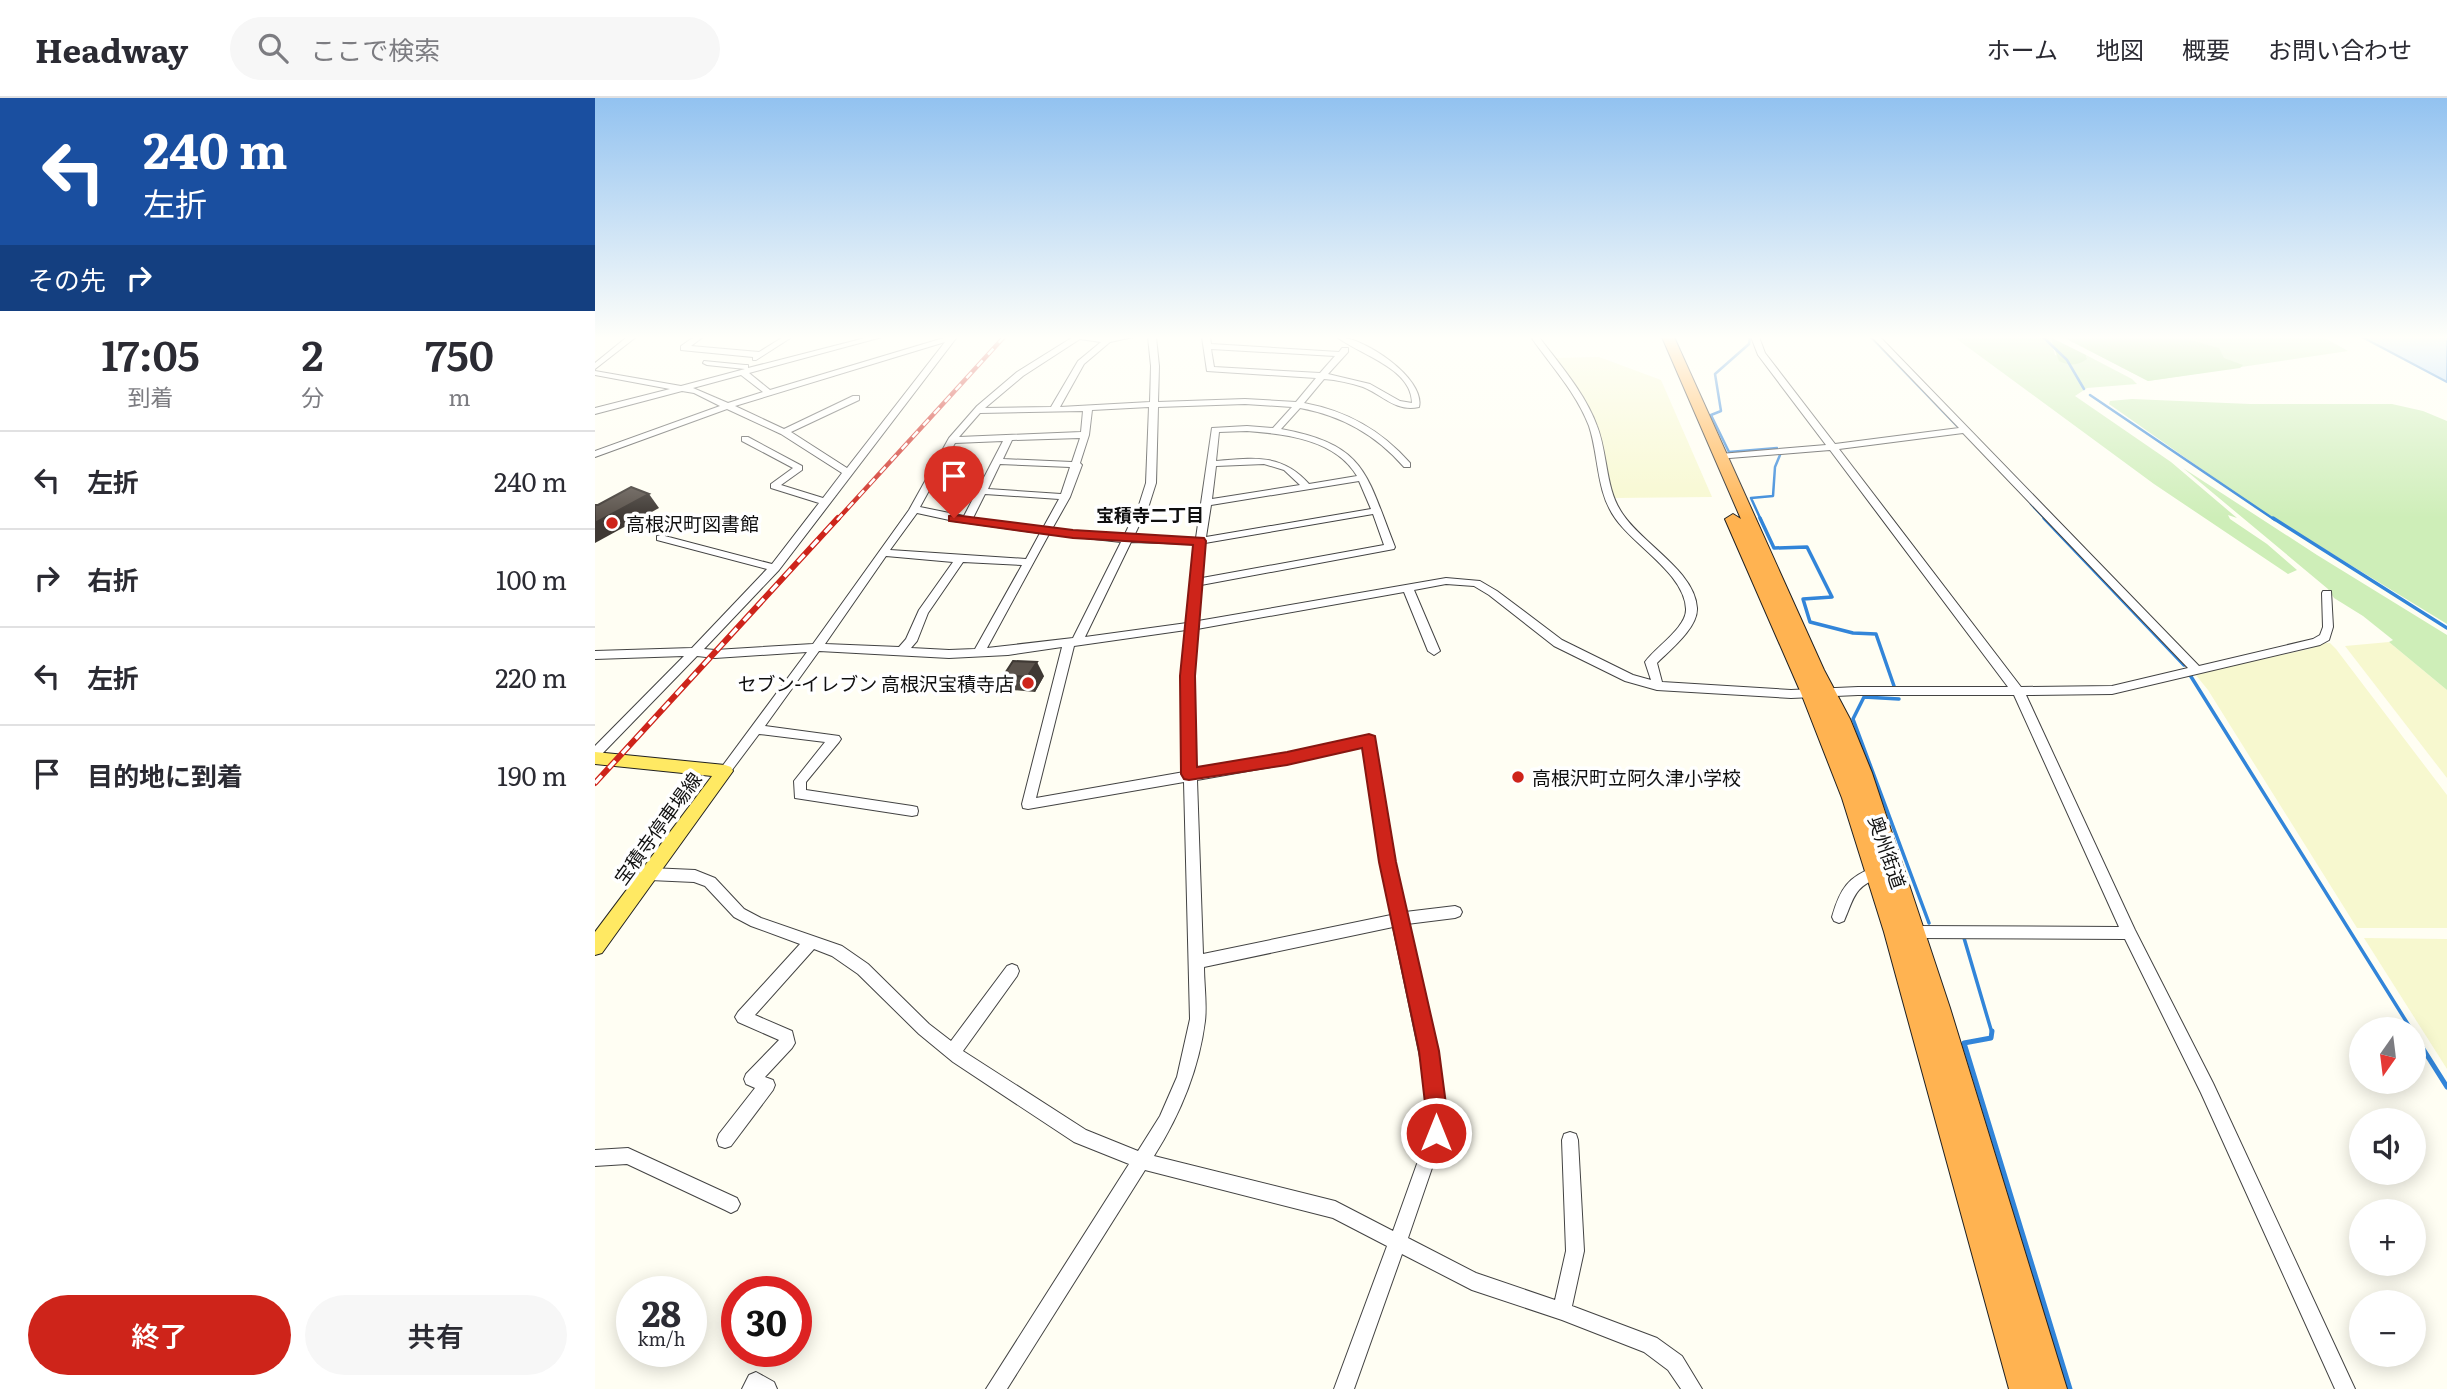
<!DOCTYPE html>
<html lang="ja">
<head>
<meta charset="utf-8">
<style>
	:root { --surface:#fff; --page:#f7f7f7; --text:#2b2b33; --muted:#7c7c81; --line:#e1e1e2; --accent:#ce241a }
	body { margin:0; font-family:Literata,"Noto Sans JP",serif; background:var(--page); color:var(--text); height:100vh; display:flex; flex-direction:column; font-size:26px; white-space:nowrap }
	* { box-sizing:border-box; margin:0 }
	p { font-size:23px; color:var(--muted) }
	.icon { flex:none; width:38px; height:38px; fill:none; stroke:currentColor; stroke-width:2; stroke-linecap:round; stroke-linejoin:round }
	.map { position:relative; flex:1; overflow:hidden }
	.drawer { display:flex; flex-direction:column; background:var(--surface); width:595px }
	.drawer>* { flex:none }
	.guide { background:#1a4fa0; color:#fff; overflow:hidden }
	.needle { width:46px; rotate:194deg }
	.fabs { position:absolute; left:1754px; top:919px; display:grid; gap:14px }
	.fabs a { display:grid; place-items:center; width:77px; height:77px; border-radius:50%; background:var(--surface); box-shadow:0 4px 18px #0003; font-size:35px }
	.speed { position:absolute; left:21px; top:1178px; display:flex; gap:14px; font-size:35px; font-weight:700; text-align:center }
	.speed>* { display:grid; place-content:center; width:91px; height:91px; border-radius:50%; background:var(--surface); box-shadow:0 4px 18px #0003; line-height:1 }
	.speed small { font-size:18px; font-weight:400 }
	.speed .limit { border:10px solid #d22; background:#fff; color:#111 }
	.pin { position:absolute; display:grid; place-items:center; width:60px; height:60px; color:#fff; margin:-72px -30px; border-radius:50% 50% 50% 0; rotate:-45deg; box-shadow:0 0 7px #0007 }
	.pin .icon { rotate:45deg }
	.me { position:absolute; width:77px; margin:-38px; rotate:0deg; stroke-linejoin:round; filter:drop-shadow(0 0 5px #0008) }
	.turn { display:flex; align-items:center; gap:24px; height:147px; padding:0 28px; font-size:32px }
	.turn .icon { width:91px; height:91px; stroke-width:2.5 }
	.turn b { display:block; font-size:49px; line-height:60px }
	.then { display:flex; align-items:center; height:66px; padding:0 28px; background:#0003; gap:14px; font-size:26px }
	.eta { display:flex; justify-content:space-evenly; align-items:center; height:119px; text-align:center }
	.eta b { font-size:42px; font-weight:600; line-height:49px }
	.cta { display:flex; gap:14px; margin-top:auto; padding:14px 28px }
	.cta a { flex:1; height:80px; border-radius:42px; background:var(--accent); color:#fff; font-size:28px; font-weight:600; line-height:80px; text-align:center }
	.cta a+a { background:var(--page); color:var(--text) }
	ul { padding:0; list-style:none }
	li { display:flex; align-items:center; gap:21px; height:98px; padding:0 28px; border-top:2px solid var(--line) }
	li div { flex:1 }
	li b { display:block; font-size:26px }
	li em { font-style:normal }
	header { display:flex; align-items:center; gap:42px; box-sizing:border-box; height:98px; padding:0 35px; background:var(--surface); border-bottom:2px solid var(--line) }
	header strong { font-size:33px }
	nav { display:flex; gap:38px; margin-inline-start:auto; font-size:24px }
	.search { width:490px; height:63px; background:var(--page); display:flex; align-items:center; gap:18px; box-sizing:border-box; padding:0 24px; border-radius:38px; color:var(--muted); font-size:26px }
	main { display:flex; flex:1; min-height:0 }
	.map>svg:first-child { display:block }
</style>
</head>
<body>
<header>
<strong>Headway</strong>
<div class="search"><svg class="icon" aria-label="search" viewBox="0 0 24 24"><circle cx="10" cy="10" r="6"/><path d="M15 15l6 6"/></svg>ここで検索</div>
<nav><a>ホーム</a><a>地図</a><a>概要</a><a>お問い合わせ</a></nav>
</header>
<main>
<section class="drawer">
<div class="guide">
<div class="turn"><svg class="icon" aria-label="left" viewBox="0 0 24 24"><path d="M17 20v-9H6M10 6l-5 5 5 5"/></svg><div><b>240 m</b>左折</div></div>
<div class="then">その先<svg class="icon" aria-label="right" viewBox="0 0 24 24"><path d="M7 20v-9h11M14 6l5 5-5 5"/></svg></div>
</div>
<div class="eta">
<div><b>17:05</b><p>到着</p></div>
<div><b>2</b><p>分</p></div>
<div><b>750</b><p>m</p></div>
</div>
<ul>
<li><svg class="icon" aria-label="left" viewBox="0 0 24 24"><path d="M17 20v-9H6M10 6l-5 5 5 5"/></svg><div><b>左折</b></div><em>240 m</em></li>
<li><svg class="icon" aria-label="right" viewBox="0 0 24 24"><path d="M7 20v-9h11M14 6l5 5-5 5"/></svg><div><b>右折</b></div><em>100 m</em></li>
<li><svg class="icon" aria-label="left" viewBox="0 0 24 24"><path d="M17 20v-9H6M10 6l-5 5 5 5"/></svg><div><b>左折</b></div><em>220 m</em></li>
<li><svg class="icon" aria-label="arrive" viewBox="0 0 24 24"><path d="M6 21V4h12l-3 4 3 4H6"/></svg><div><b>目的地に到着</b></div><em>190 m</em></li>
</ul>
<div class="cta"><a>終了</a><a>共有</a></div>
</section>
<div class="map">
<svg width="1852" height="1291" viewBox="0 0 1852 1291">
	<rect width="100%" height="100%" fill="#fffef3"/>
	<g fill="#f7f8cf">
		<polygon points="1004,259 1066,282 1117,399 1018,400 1000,323 959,260"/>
		<polygon points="1794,544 1852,592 1852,680 1750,548"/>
		<polygon points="1730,545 1735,545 1741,551 1852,697 1852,830 1762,830 1613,592 1600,576 1714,551"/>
		<polygon points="1769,840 1852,841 1852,971"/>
	</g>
	<g fill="#ceeeb8">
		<polygon points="1359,239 1455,239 1460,257 1492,261 1491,257 1537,281 1542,286 1492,290 1480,298 1576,364 1642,420 1633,417 1635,421 1672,446 1702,472 1693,476 1559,386"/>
		<polygon points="1468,239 1728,239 1753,253 1553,283"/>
		<polygon points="1537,301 1655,306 1797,306 1828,313 1852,323 1852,526 1659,408 1514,306 1515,303"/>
		<polygon points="1588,370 1722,457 1852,537 1852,592 1794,544 1798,542 1768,518 1739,500 1733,491"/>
	</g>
	<g fill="#afe095">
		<path d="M1455 239 1491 257 1492 261C1482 268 1474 268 1464 263Z"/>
		<polygon points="1468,239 1585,239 1624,250 1629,260 1648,267 1645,270 1553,283"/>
	</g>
	<polygon fill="#b2d8fc" stroke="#3285d9" stroke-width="2" points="1767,239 1852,239 1852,284"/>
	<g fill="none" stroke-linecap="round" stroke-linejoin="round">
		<g stroke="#3285d9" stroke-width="2.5">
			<polyline points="1276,239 1363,329"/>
			<polyline points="1448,239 1472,262 1489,291"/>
			<polyline points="1155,240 1154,246 1120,276 1126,313 1116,317 1134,354 1182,350"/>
			<polyline points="1495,297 1680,422"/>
			<polyline points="1436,406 1451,422"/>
			<polyline points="1166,422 1156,400 1178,398 1180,369 1185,357"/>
		</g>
		<g stroke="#3285d9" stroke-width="3.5">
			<polyline points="1165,420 1179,450 1212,449 1237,499 1208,501 1215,524 1258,535 1281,536 1299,588"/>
			<polyline points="1449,420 1589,567"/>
			<polyline points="1678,420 1852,530"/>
			<polyline points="1595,577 1816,931"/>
			<polyline points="1304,601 1269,599 1258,621 1334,825"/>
			<polyline points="1369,840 1397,935"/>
		</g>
		<g stroke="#3285d9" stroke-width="5">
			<polyline points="1397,933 1396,940 1369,945 1475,1291"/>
			<polyline points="1818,935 1852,989"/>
		</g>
		<g stroke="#434343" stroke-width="2">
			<g id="minor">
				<polygon points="32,239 41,239 0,271 0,265"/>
				<polygon points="99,239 108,239 96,248 164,254 188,239 197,239 161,262 158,262 158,259 86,252 86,248"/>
				<path d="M274 239H287L154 275 175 292 352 239H362L184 472 109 551 120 552 218 546 314 412 354 340 382 308 422 274 478 239H538L515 244 489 266 465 309 555 304 556 268 553 239H561L564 268 563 304 650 301 701 304 721 280 612 273 607 239H615L616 246 744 254 747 250H753V254L733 276 775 286 805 303 817 305C817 270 765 257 742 239 767 238 831 280 824 309 800 314 788 297 768 289 756 285 742 282 729 281L709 305C752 313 786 332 815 365V369H809C780 336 747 318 705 310L686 331C772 347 771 376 800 449L799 451 606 487 603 523 851 480 885 483 902 493 967 542 1038 577 1056 582 1050 564C1061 549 1092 529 1091 511 1090 476 1038 447 1020 420 1001 393 1004 358 994 328 981 294 956 268 936 239H944C965 267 990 295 1002 328 1013 356 1010 390 1027 415 1046 445 1100 473 1102 510 1103 530 1075 552 1062 565L1067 584 1196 592 1263 589H1413L1235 352 1122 361 1120 359 1125 356 1231 347 1163 257 1156 239H1164L1170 255 1240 346 1364 330 1277 239H1285L1604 568 1718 541 1725 537 1728 529 1727 495 1728 493H1736L1738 529 1734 542 1725 547 1517 596 1431 597 1540 832 1618 985 1760 1291H1740L1606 995 1530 841 1320 840 1315 838 1313 834 1315 830 1320 828 1524 829 1419 597H1263L1196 600 1062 592 1030 583 959 548 894 497 879 488 851 486 819 492 845 553 839 557 833 553 809 494 602 531 598 578 601 672 692 656 774 637 778 639 799 764 810 814 860 808 865 810 867 814 865 818 860 820 812 826 847 988 849 1035 813 1140 881 1175 960 1202 971 1153 967 1042 969 1036 975 1034 981 1036 983 1042 989 1153 977 1208 1062 1240 1087 1258 1107 1291H1086L1073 1272 1049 1254 967 1222 877 1192 807 1156 759 1291H739L792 1148 738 1120 550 1072 412 1291H391L534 1066 479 1044 358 964 324 936 263 876 237 858 219 851 160 917 197 933 200 945 197 950 170 979 178 982 180 987 178 992 136 1048 130 1050 124 1048 122 1042 124 1036 160 990 151 986 149 981 151 976 184 942 143 924 140 919 143 914 205 846 156 828 139 819 110 788 99 784 55 782 50 780 48 776 50 772 55 770 100 772 120 780 149 811 166 820 247 848 273 866 334 926 356 943 412 868 417 866 422 868 424 873 422 878 368 953 491 1032 543 1053 565 1018 582 979 595 921 589 684 433 711 428 710 427 706 467 549 413 557 354 560 224 553 170 628 244 638 246 641 244 644 211 684V692L317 708 322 709 323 713 322 717 317 718 200 700 199 683 230 644 164 636 134 676H126L124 673 126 670 212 554 120 560 102 558 4 659 0 661V648L89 558 0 561V553L97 550 172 471 62 442V438L66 437 177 466 224 405 176 390V386L198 370 147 343V339H153L207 368V372L186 387 228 400 247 375 186 336 132 311 0 359V353L125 308 99 295 87 293 0 316V310L75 291 0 277V273L86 288 150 271 112 267 108 265 109 263 150 267H153V270ZM485 241 506 244 483 263 456 309 390 310 428 278ZM350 244 252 370 196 334 264 302V298H258L189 331 140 308ZM616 251 740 258 725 275 619 269ZM146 277 168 294 133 305 98 290ZM650 306 697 309 678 330 652 328 617 330 601 440 539 438 554 407 561 385 563 309ZM554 309 551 385 544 407 529 438 457 431 475 399 487 367 485 365 494 337 497 312ZM488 313 486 334 364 339 385 315ZM652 333C691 336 740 341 762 378L714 386C687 355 658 360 621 363L624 334ZM1368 335 1593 570 1517 588 1426 589 1244 351ZM485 340 477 364 408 361 417 342ZM408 343 369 418 325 409 360 345ZM405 366 475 369 466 396 393 391ZM669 366 689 372 705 387 617 401 621 368ZM764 383 776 411 611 439 616 407ZM390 396 464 401 448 430 378 420ZM322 415 359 423 445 435 431 461 295 452ZM778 416 789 447 607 480 610 445ZM454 436 526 444 478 540 392 550ZM536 444 600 446 592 525 490 539ZM291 458 358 464 324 512 311 541 304 549 230 546ZM368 464 427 467 380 551 354 552 316 550 322 543 333 515ZM591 532 586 578 589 674 441 700 479 548ZM769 648 785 764 796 817 608 856 602 682 692 666ZM798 829 831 988 833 1035 798 1133 740 1103 559 1058C585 1017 604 971 610 923 612 906 609 886 609 869Z"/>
				<path d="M1281 769 1286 771 1288 775 1286 779C1259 788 1259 800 1249 823L1244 825 1239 823 1237 819C1245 791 1253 778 1281 769Z"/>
				<polygon points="33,1050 142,1100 145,1106 142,1112 136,1115 130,1112 32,1066 0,1068 0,1052"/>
				<polygon points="161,1274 179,1284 182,1291 147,1291 154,1277"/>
			</g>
		</g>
		<g stroke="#212121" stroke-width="2">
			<polygon id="major" points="0,654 130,667 136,669 138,673 7,855 0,857 0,834 117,678 0,666"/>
		</g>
		<g stroke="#212121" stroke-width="2">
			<polygon id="highway" points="1067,239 1079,239 1229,572 1255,621 1277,675 1355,910 1472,1291 1414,1291 1289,834 1247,700 1206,595 1130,421 1138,416 1146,421"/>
		</g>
		<use href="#minor" fill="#fff" fill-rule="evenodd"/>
		<use href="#major" fill="#ffe963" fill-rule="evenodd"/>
		<use href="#highway" fill="#ffb351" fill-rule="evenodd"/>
		<g stroke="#ce241a" stroke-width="4.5">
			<polyline id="rail-far1" points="242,422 409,239"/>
		</g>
		<g stroke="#ce241a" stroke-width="6">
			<polyline id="rail" points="0,685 243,420"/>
		</g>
		<use href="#rail-far1" stroke="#fff" stroke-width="2.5" stroke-dasharray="8" stroke-linecap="butt"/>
		<use href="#rail" stroke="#fff" stroke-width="3.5" stroke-dasharray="10" stroke-linecap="butt"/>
	</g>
	<polygon fill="#4d4740" points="409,577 449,578 440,594 417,592"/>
	<g fill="#3f3934">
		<polygon points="54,396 64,410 0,445 0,425"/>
		<polygon points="442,564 449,578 440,594 432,579"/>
	</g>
	<g fill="#5a524b" stroke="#3f3934" stroke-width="2">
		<polygon points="36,389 54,396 0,425 0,407 3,407"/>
		<polygon points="418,563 442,564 432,579 409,577"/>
	</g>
	<linearGradient id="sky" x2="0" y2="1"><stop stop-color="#92c2f0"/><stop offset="0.57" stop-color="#fffffa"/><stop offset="1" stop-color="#fffffa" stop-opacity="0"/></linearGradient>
	<rect width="1852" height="420" fill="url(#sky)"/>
	<polygon fill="#ce241a" stroke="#861711" stroke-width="2" points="359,417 478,432 609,440 611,443 600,578 602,669 692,654 774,636 780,638 801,764 844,953 852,1014 848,1042 841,1045 833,1042 830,1035 831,1014 824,953 784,764 767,650 692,667 594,682 589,681 586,676 585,578 598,447 478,440 354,423 354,418"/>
	<g fill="#ce241a" stroke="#fff" stroke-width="2.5">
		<circle cx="17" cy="425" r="7"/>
		<circle cx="433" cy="585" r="7"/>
		<circle cx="923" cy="679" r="7"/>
	</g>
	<g text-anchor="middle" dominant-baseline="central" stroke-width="7" stroke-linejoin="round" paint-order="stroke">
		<g font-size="18" font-weight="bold" fill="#101010" stroke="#fff">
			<text x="555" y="416">宝積寺二丁目</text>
		</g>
		<g font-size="19" fill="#101010" stroke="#fff" text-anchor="start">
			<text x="31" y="425">高根沢町図書館</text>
			<text x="419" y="585" text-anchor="end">セブン-イレブン 高根沢宝積寺店</text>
			<text x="937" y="679">高根沢町立阿久津小学校</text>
		</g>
		<g font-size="19" fill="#101010" stroke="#fff">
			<text transform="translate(62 730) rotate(-54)">宝積寺停車場線</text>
			<text transform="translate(1293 754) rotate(71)">奥州街道</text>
		</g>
	</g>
</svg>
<div class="fabs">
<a><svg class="needle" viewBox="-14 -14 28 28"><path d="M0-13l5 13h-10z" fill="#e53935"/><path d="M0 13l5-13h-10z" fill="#7c7c81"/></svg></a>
<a><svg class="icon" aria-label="sound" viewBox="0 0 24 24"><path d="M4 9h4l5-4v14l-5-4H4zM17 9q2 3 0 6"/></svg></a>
<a>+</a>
<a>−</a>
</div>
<div class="speed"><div>28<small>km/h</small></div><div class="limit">30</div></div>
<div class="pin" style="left:359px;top:420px;background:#d93025"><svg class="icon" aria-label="arrive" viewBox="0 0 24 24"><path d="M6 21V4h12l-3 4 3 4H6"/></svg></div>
<svg class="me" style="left:841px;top:1035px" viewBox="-20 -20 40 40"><circle r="17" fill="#ce241a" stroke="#fff" stroke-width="3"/><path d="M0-11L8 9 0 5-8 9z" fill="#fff"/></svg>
</div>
</main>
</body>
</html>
